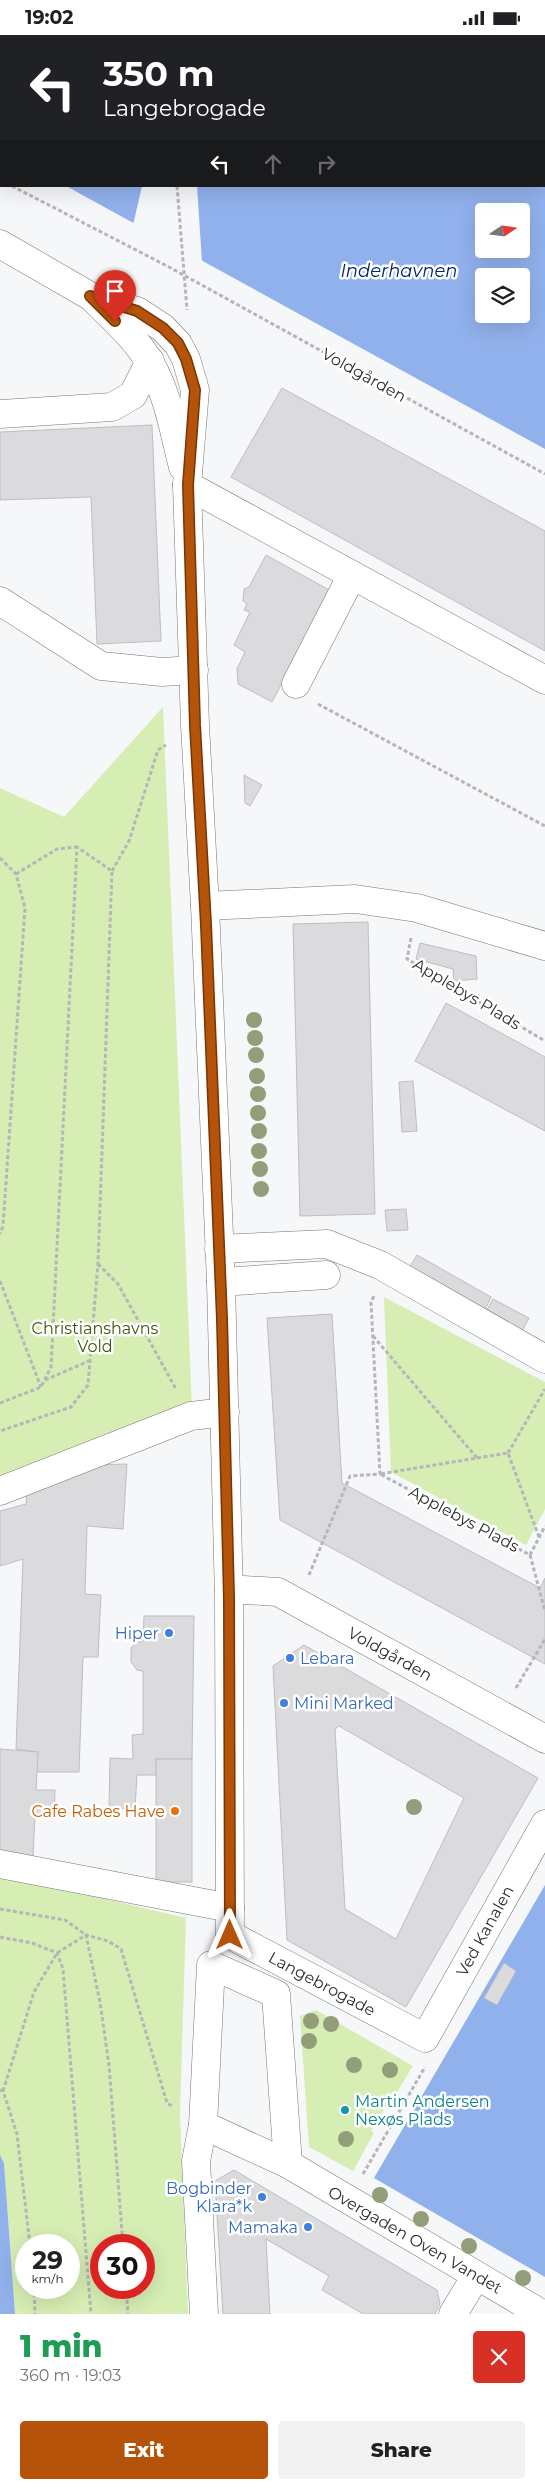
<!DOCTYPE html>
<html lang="en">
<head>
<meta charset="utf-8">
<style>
	:root { --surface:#fff; --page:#f2f2f2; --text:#202124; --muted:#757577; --accent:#b45309 }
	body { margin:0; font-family:Montserrat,sans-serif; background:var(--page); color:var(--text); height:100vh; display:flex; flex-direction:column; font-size:19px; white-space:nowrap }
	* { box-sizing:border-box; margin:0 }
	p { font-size:16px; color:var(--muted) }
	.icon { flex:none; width:28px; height:28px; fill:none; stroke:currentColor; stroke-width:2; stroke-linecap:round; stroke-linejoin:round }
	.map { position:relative; height:2279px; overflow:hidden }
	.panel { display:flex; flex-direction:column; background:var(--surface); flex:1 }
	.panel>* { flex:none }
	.top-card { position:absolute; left:0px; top:0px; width:545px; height:152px; box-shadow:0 5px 20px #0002; background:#202124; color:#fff; overflow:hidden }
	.needle { width:32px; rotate:77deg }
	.fabs { position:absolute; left:475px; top:168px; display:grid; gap:10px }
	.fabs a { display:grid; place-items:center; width:55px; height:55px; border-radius:5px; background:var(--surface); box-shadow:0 5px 20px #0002; font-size:25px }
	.speed { position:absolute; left:15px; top:2199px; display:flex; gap:10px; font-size:25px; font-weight:700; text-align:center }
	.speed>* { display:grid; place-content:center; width:65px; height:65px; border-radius:50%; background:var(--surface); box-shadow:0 5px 20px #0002; line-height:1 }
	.speed small { font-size:12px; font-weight:400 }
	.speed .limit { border:8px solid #d22; background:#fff; color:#111 }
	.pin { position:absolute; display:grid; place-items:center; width:42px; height:42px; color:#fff; margin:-51px -21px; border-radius:50% 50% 50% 0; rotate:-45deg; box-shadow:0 0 5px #0007 }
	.pin .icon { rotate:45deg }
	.me { position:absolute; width:55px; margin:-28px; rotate:0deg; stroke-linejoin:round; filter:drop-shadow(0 0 4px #0008) }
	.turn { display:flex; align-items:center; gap:18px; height:105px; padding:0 20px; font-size:22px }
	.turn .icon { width:65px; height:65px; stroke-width:2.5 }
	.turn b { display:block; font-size:35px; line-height:42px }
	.lanes { display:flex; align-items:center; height:48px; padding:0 20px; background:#0003; justify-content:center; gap:25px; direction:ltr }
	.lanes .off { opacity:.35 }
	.round { display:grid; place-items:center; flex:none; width:52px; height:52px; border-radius:5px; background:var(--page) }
	.summary { display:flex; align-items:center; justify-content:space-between; height:85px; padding:0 20px }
	h1 { font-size:30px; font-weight:800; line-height:38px; color:#1e9e55 }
	.primary-button { display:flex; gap:10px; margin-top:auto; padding:10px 20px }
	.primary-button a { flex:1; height:58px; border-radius:5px; background:var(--accent); color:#fff; font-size:20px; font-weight:800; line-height:58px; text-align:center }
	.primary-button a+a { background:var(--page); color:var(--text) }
	.status { display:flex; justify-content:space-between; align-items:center; height:35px; padding:0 25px; background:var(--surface); direction:ltr }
	.status svg { height:14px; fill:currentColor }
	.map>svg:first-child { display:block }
</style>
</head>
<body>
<div class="status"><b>19:02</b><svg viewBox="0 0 49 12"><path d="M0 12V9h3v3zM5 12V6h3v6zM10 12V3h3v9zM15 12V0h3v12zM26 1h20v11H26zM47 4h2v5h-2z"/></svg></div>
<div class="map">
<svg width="545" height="2279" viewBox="0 0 545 2279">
	<rect width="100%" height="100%" fill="#f6f7f9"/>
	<g fill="#d6eeb4" fill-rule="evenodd">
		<polygon points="163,672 192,1373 0,1446 0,753 64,782"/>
		<polygon points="384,1262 545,1347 545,1474 526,1510 391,1437"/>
		<path d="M0 1839 186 1883 180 2078 188 2279H15L4 2128 0 2120ZM26 2210H69V2252H26ZM101 2210H144V2252H101Z"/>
		<polygon points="316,1975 413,2031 397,2057 395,2056 371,2096 374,2098 353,2136 309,2112 300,1981"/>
	</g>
	<g fill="#91b1ec" fill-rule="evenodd">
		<path d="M0 0H545V414L66 151H544V1H1V116ZM484 176H521V214H484ZM484 241H521V279H484Z"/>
		<polygon points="545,1850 545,2242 374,2143"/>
		<polygon points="0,2120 4,2128 15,2279 0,2279"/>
	</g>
	<polygon fill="#f6f7f9" points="142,151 197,151 202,227 133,190"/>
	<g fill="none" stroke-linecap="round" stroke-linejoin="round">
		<g stroke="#022365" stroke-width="1" stroke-dasharray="6 5" stroke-linecap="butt">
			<polyline points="492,0 495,1"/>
			<polyline points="544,28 545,29"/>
		</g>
	</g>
	<g fill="#dbdbde" stroke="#bdbec1" fill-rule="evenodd">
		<polygon points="282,353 545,496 545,616 231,442"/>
		<polygon points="152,390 161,606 97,609 91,462 0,465 0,397"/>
		<polygon points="266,520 331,556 272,667 238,649 237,634 245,617 234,610 250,577 244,575 247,569 243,566 244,554 249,552"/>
		<polygon points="244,740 262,750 250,771 245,768"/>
		<polygon points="368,887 375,1179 300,1181 293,889"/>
		<polygon points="420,908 476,921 477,944 454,946 453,934 416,924"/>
		<polygon points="446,968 545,1022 545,1096 415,1026"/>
		<polygon points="413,1046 417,1096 402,1097 399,1047"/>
		<polygon points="406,1174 408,1195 387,1196 385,1175"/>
		<polygon points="417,1220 491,1262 483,1279 407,1236"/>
		<polygon points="493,1264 529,1283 518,1304 482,1284"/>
		<polygon points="332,1279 342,1448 540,1553 545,1543 545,1629 280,1485 267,1283"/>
		<polygon points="127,1429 123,1494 87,1491 85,1559 101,1560 98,1622 83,1622 79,1737 36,1737 38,1717 16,1714 23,1524 0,1531 0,1476 26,1469 27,1458 90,1430"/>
		<polygon points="144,1581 194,1581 192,1724 156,1724 156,1740 137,1740 135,1774 109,1773 110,1723 133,1724 132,1700 143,1699 143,1636 137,1635 131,1627 131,1613 137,1607 143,1607"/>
		<path d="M304 1610 538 1743 406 1972 287 1905 273 1631ZM339 1691 464 1763 396 1904 345 1874 335 1694Z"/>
		<polygon points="0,1714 38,1717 36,1755 55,1755 54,1781 35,1781 33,1822 0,1817"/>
		<rect x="156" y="1724" width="36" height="123"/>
		<polygon points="504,1928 516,1936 497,1970 484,1963"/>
		<polygon points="234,2135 437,2255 440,2269 435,2279 363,2279 322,2255 329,2241 266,2204 270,2279 223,2279 215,2146"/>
	</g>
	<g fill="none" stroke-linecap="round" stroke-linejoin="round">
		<g stroke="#747577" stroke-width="29">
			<g id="minor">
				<polyline points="0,209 90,261 137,276 163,293 178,309 186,324 195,355 187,450 195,690 205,871 221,1247 229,1563 230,1900 425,2003 545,1789"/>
				<path d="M94 264C113 284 137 304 150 328 168 359 174 397 183 432"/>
				<polyline points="0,379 112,372 133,360 150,326"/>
				<polyline points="187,450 545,645"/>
				<polyline points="0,566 101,631 162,637 194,635"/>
				<polyline points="296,649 352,540"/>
				<polyline points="205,871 355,864 417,873 545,911"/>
				<polyline points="219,1214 327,1209 380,1230 545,1324"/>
				<polyline points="221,1247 326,1240"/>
				<polyline points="0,1456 191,1381 225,1377"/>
				<polyline points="229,1554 278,1557 545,1704"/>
				<polyline points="0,1829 230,1873"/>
				<polyline points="203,2090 211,1930 276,1959 288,2129"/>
				<polyline points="204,2279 196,2126 203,2090 288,2129 542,2279"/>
				<polyline points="453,2279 476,2241"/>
			</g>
		</g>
		<g stroke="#b6b6b8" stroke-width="3" stroke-dasharray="4 2.5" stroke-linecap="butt">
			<polyline points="178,1 178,0"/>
			<polyline points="0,145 1,146"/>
			<polyline points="12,151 169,232 545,439"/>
			<polyline points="177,151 187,275"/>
			<polyline points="318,669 545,791"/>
			<polyline points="0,823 16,839 25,873 3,1191 0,1199"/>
			<polyline points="112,836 129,806 158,715 166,710"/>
			<polyline points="16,839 57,814 77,812"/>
			<polyline points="411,903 407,924 545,1006"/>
			<polyline points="98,1229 118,1249 176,1354"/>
			<polyline points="0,1246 41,1352"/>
			<polyline points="373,1301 477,1423 380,1439 530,1520 545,1491"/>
			<polyline points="45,1345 89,1326"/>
			<polyline points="0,1368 41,1352 51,1332 77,812 112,836 98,1228 88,1350 71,1372 0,1396"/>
			<polyline points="508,1418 545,1354"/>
			<polyline points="477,1423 508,1418 539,1502"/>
			<polyline points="530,1520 545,1576"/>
			<polyline points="309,1540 350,1441 380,1439 371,1267 374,1261"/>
			<polyline points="516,1653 545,1604"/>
			<polyline points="0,1874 65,1885 86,1900 100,1967 109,2030 123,2210"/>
			<polyline points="0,1902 32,1908 57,1918 63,1934 91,2279"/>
			<polyline points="0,2055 3,2056 17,2099 30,2210"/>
			<polyline points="3,2056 34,1957 57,1918 86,1900 108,1906 121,1914 167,2068 173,2072"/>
			<polyline points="363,2139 425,2032"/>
			<polyline points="34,2252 35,2279"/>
			<polyline points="126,2252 128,2279"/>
		</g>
		<use href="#minor" stroke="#fff" stroke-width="28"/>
	</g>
	<g fill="#929e79">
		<circle cx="254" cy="985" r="8"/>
		<circle cx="255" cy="1003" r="8"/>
		<circle cx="256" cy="1020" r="8"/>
		<circle cx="257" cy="1041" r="8"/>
		<circle cx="258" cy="1059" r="8"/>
		<circle cx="258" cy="1078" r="8"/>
		<circle cx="259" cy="1096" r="8"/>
		<circle cx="259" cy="1116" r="8"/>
		<circle cx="260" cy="1134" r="8"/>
		<circle cx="261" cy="1154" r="8"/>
		<circle cx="414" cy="1772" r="8"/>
		<circle cx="311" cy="1986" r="8"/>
		<circle cx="331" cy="1989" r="8"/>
		<circle cx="309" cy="2006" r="8"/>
		<circle cx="354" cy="2030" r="8"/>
		<circle cx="390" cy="2035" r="8"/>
		<circle cx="346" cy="2104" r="8"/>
		<circle cx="380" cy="2160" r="8"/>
		<circle cx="421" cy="2184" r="8"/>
		<circle cx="469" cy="2211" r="8"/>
		<circle cx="523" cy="2243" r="8"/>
	</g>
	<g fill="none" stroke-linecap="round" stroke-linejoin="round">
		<g stroke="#753606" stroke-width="12">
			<polyline id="route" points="115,286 90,261 137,276 163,293 178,308 186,324 195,355 188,450 195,690 206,890 222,1284 229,1563 230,1900"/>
		</g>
		<use href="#route" stroke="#b45309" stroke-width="9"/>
	</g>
	<g fill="#3f7fe0" stroke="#fff" stroke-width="2">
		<circle cx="169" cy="1598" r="5"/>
		<circle cx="290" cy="1623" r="5"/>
		<circle cx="284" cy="1668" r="5"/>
		<circle cx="262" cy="2162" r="5"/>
		<circle cx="308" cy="2192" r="5"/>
	</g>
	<circle fill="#e8710a" stroke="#fff" stroke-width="2" cx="175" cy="1776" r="5"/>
	<circle fill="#0f9aa8" stroke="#fff" stroke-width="2" cx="345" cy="2075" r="5"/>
	<g text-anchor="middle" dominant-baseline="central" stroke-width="5" stroke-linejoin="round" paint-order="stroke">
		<g font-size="16" fill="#2d2d2e" stroke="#fff">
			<text transform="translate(364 340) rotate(29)">Voldgården</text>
			<text transform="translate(467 959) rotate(31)">Applebys Plads</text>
			<text transform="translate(464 1484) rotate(28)">Applebys Plads</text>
			<text transform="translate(390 1619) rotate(29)">Voldgården</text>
			<text transform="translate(485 1896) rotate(-61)">Ved Kanalen</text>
			<text transform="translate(322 1949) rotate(28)">Langebrogade</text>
			<text transform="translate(415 2205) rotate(30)">Overgaden Oven Vandet</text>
		</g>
		<g font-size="16" fill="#405610" stroke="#fff">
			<text x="95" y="1293">Christianshavns<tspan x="95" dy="18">Vold</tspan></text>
		</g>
		<g font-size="16" fill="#366cbe" stroke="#fff" text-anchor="end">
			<text x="159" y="1598">Hiper</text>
			<text x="300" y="1623" text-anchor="start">Lebara</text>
			<text x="294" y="1668" text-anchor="start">Mini Marked</text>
			<text x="252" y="2153">Bogbinder<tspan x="252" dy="18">Klara*k</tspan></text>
			<text x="298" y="2192">Mamaka</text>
		</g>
		<g font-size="16" fill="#c56008" stroke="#fff" text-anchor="end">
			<text x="165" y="1776">Cafe Rabes Have</text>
		</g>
		<g font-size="16" fill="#0d838f" stroke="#fff" text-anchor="start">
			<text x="355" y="2066">Martin Andersen<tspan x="355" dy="18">Nexøs Plads</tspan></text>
		</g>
		<g font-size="18" font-style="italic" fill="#022365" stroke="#fff">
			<text x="399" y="236">Inderhavnen</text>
		</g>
	</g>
</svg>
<div class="fabs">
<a><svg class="needle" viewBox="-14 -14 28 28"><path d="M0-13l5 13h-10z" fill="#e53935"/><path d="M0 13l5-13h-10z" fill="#757577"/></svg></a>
<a><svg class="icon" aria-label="layers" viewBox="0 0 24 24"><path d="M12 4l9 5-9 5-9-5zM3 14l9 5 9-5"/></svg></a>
</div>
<div class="speed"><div>29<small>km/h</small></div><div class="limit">30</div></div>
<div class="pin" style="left:115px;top:286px;background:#d93025"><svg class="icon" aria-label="arrive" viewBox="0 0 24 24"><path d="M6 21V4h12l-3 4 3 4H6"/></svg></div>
<svg class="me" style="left:230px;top:1900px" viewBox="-20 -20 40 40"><path d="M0-17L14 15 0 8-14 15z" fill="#b45309" stroke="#fff" stroke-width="4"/></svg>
<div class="top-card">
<div class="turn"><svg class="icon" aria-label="left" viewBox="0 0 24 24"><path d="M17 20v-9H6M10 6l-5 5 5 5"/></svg><div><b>350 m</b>Langebrogade</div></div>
<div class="lanes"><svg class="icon" aria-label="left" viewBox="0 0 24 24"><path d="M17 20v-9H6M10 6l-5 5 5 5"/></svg><svg class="icon off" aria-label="ahead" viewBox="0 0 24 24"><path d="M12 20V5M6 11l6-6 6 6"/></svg><svg class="icon off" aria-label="right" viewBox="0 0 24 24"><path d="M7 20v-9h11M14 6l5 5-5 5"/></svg></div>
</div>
</div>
<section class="panel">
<div class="summary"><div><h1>1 min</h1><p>360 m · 19:03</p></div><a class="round" style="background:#d93025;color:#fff"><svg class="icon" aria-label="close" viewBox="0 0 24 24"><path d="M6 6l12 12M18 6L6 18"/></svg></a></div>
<div class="primary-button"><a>Exit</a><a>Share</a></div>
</section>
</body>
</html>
